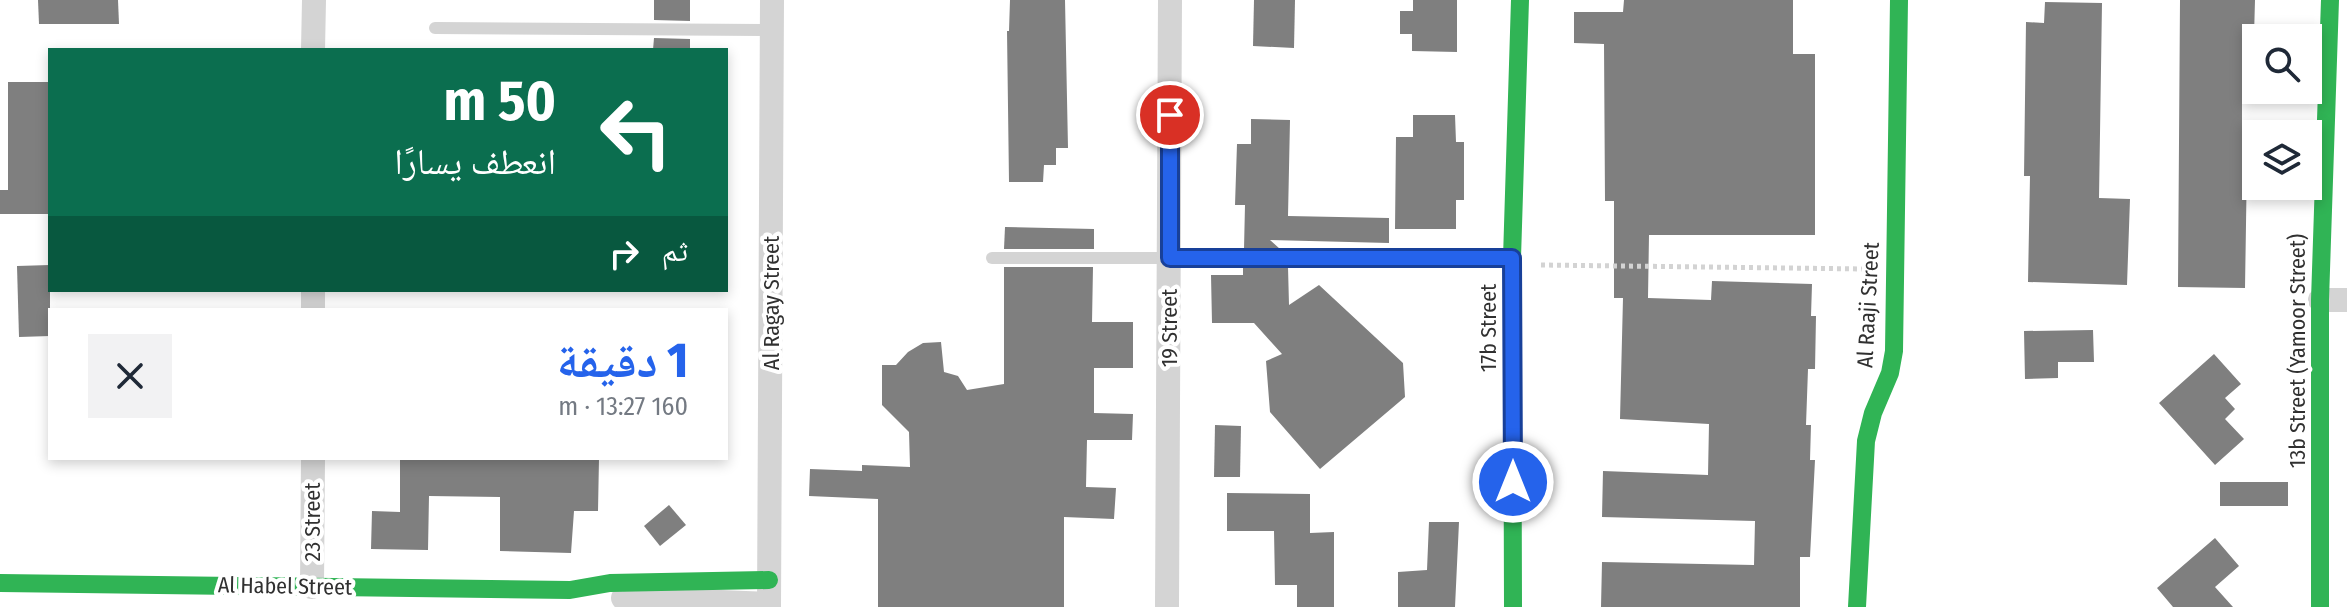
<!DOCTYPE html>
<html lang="ar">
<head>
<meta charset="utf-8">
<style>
	:root { --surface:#fff; --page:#f2f2f3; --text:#1f2937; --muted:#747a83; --accent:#2563eb }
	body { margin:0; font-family:"Fira Sans Condensed","Noto Naskh Arabic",sans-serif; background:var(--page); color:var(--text); direction:rtl; height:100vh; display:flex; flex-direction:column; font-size:30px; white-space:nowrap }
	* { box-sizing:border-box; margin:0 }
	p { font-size:26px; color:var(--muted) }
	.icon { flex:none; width:44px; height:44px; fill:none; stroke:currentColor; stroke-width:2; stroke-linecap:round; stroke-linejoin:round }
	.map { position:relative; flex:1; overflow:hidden; direction:ltr }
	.sheet { position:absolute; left:48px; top:308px; width:680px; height:152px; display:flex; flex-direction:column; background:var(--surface); border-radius:0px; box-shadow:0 4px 12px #0003; direction:rtl }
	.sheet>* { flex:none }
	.guide { position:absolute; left:48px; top:48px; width:680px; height:244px; border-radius:0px; box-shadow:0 4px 12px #0003; direction:rtl; background:#0b6e4f; color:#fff; overflow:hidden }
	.controls { position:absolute; left:2242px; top:24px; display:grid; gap:16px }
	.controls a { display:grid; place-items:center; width:80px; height:80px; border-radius:0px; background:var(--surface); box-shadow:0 4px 12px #0003; font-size:40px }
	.pin { position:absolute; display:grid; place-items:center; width:68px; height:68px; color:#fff; margin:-34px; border:4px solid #fff; border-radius:50%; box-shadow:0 2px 8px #0007 }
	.me { position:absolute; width:88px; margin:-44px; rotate:0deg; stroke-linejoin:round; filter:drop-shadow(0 0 6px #0008) }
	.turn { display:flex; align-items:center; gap:28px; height:168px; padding:0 40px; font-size:36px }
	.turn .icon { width:104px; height:104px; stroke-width:2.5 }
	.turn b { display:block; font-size:56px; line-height:68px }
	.then { display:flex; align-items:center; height:76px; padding:0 40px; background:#0003; gap:16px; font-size:30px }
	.round { display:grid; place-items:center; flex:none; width:84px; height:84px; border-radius:0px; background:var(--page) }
	.summary { display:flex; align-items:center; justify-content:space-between; height:136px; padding:0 40px }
	h1 { font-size:48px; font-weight:800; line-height:60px; color:var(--accent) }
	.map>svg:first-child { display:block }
</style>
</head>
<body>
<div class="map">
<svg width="2347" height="607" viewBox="0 0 2347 607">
	<rect width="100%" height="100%" fill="#fff"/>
	<g fill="#7f7f7f">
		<polygon points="38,0 118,0 119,24 39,24"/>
		<polygon points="654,0 690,0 690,21 654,20"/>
		<polygon points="1010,0 1065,0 1068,148 1056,148 1056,165 1044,165 1043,182 1009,182 1007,31 1009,31"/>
		<polygon points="1254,0 1295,0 1294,48 1253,46"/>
		<polygon points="1413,0 1457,0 1457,52 1412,51 1412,34 1400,34 1400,11 1413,11"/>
		<polygon points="1624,0 1793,0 1793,54 1815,54 1815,235 1649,235 1648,298 1711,300 1712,281 1812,284 1811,316 1816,316 1815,369 1808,369 1806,425 1811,425 1810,460 1815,460 1810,557 1800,557 1800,607 1601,607 1602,562 1754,565 1755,521 1602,517 1603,471 1708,475 1709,424 1620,419 1623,298 1614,298 1614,201 1605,201 1604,44 1574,43 1574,12 1623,12"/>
		<polygon points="2180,0 2255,0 2254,36 2242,36 2242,160 2247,160 2245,288 2178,287"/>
		<polygon points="2045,2 2102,3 2099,198 2130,199 2127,285 2028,282 2030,176 2024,176 2026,22 2044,23"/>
		<polygon points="654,38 690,39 690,50 653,50"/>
		<polygon points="8,82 50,82 50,214 0,214 0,190 8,190"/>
		<polygon points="1413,115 1455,115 1456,142 1464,142 1464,200 1456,200 1456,229 1395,229 1396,137 1413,137"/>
		<polygon points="1251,119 1290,120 1288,216 1389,218 1389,243 1270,240 1280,249 1244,249 1245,205 1235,205 1237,144 1251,144"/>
		<polygon points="1005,227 1094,229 1094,249 1004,249"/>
		<polygon points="50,265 50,336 19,337 17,266"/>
		<polygon points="1004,267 1093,267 1092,322 1133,322 1133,368 1094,368 1094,413 1133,414 1132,440 1087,440 1086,487 1116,488 1114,519 1064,517 1064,607 878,607 878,499 809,496 810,469 862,471 862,465 910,467 909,432 882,405 882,365 896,365 908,352 923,343 941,342 944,372 958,376 967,390 1004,384"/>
		<polygon points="1243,267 1288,267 1289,305 1319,285 1403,363 1405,397 1320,469 1270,412 1266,361 1282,354 1254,323 1212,323 1211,275 1243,275"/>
		<polygon points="2093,330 2094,362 2058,362 2058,378 2025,379 2024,331"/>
		<polygon points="2214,354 2241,384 2225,398 2235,409 2225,419 2244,439 2215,465 2159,403"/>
		<polygon points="1215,425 1241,426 1240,477 1214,477"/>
		<polygon points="400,458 599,458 598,511 574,511 571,553 500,551 500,497 429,496 428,550 371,549 372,511 400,512"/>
		<rect x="2220" y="482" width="68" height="24"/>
		<polygon points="1227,493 1310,494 1310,533 1334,532 1334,607 1297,607 1297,585 1275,585 1274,531 1227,531"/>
		<polygon points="669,505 686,525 660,546 644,526"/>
		<polygon points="1429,522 1459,522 1455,607 1398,607 1398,572 1427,570"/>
		<polygon points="2215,538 2239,566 2215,587 2233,607 2173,607 2157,588"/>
	</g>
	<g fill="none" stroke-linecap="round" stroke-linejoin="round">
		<polyline stroke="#d3d3d3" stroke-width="5" stroke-dasharray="4 4" stroke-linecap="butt" points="1541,265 1867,269"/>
		<g stroke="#d4d4d4" stroke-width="12">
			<polyline points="435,28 772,30"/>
			<polyline points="992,258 1509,258"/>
		</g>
		<g stroke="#d4d4d4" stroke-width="24">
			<polyline points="313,50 314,0"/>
			<polyline points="2320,300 2347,300"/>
			<polyline points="313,310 313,290"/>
			<polyline points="312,587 313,458"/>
			<polyline points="623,598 769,604"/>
			<polyline points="769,607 772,0"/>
			<polyline points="1167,607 1170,0"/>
		</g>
		<g stroke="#30b455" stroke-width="18">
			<polyline points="0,583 570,590 610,583 769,580"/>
			<polyline points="1513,607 1512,258 1520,0"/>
			<polyline points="1857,607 1866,441 1873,413 1890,373 1894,351 1899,0"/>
			<polyline points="2320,607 2320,300 2330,0"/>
		</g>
	</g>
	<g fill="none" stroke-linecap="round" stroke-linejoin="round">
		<g stroke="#184099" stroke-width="20">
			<polyline id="route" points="1170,115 1170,258 1512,258 1513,482"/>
		</g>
		<use href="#route" stroke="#2563eb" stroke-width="14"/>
	</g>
	<g text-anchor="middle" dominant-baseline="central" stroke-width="8" stroke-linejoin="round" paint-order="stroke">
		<g font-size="22" fill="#303030" stroke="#fff">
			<text transform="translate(771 303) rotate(-90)">Al Ragay Street</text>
			<text transform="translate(1868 305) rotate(-87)">Al Raaji Street</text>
			<text transform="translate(1169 328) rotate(-90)">19 Street</text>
			<text transform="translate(1488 328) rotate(-90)">17b Street</text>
			<text transform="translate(2297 351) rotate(-90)">13b Street (Yamoor Street)</text>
			<text transform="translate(312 522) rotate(-90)">23 Street</text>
			<text transform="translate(285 586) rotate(1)">Al Habel Street</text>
		</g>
	</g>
</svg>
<div class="controls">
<a><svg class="icon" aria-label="search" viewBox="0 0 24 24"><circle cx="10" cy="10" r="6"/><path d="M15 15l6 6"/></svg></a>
<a><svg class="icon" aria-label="layers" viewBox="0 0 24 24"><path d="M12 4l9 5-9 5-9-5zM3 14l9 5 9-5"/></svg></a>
</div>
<div class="pin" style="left:1170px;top:115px;background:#d93025"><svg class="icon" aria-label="arrive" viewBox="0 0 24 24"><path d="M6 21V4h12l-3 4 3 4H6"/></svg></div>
<svg class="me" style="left:1513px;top:482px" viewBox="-20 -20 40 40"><circle r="17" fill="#2563eb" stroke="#fff" stroke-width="3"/><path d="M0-11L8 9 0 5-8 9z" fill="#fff"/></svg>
<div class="guide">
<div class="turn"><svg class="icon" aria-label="left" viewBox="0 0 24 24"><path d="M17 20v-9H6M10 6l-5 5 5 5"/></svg><div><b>50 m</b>انعطف يسارًا</div></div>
<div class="then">ثم<svg class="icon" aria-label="right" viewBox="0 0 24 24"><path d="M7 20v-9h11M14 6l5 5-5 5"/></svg></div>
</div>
<section class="sheet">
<div class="summary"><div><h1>1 دقيقة</h1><p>160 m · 13:27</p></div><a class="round"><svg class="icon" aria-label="close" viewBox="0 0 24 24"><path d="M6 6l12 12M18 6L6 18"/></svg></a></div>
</section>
</div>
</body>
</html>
